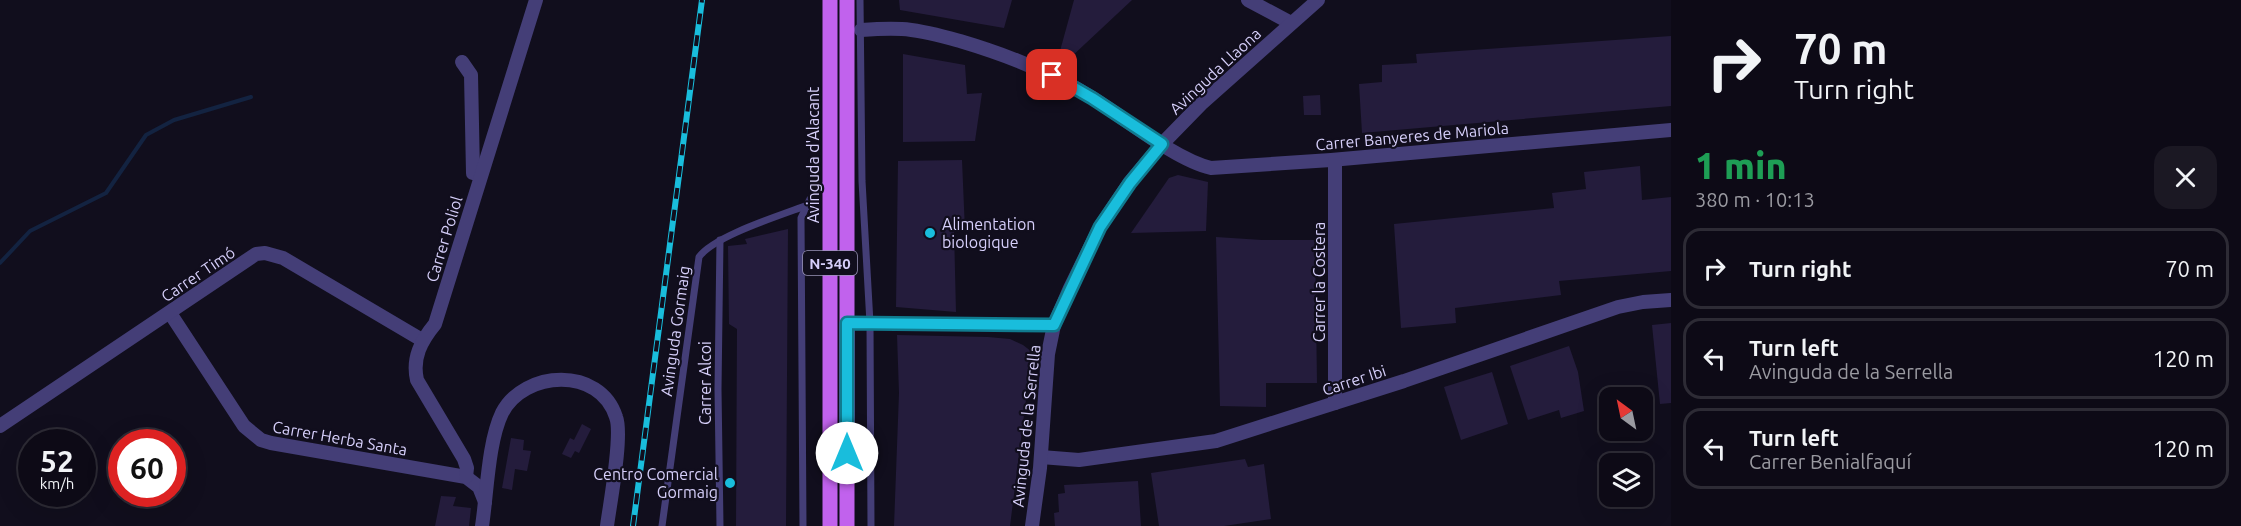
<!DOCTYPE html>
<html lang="en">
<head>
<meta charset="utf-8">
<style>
	:root { --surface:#0d0a16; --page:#1b1823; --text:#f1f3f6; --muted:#9a9aa1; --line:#2d2b35 }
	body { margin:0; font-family:Ubuntu,sans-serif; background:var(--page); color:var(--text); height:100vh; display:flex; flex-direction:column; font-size:22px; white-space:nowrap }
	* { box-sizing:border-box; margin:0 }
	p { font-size:20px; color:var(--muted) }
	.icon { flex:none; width:33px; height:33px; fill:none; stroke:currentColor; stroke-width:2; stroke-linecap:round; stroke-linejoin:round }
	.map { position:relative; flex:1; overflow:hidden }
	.drawer { display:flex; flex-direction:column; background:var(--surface); width:570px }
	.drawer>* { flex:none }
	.guide { background:#0d0a16; color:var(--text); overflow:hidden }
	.needle { width:39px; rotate:327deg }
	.buttons { position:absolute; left:1599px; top:387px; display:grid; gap:12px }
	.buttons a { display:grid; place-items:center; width:54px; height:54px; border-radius:12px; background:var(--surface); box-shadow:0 6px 24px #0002,0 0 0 2px var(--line); font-size:30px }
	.speed { position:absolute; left:18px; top:429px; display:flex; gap:12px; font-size:30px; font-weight:700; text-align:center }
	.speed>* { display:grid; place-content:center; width:78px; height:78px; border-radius:50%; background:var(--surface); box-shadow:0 6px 24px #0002,0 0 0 2px var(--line); line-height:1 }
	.speed small { font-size:15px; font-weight:400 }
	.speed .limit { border:9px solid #d22; background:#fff; color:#111 }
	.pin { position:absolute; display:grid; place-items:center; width:51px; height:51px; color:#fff; margin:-26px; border-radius:12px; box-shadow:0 3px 9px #0006 }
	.me { position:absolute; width:66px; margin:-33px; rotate:0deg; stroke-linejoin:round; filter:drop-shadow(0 0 4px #0008) }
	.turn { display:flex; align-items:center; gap:21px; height:126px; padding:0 24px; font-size:27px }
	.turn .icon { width:78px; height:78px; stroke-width:2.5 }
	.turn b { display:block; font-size:42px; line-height:51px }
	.round { display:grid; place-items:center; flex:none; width:63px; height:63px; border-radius:18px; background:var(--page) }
	.head { display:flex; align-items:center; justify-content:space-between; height:102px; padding:0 24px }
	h1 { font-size:36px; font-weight:800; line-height:45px; color:#1e9e55 }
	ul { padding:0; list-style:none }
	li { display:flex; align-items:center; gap:18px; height:81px; margin:0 12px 9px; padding:0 12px; border:3px solid var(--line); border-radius:18px }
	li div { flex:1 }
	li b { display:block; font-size:22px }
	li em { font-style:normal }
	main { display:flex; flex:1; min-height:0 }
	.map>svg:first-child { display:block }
</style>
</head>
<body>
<main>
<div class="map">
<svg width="1671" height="526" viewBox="0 0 1671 526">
	<rect width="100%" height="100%" fill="#110e1d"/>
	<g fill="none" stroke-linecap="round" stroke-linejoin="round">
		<polyline stroke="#132341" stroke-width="4" points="0,263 30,231 106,193 146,135 174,120 251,97"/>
	</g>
	<g fill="#241c3c">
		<polygon points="899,0 1012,0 1004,28 900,10"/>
		<polygon points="1074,0 1132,0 1070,58 1060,51"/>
		<polygon points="1671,36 1671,106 1362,133 1359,84 1382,82 1382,65 1417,63 1416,54"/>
		<polygon points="903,54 965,65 967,94 982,93 975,141 903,142"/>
		<polygon points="1320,95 1321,115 1304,115 1303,96"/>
		<polygon points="962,160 965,231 954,230 956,312 896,307 898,161"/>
		<polygon points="1640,166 1642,200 1671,197 1671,271 1559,281 1561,295 1455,308 1456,323 1401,328 1394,224 1554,208 1552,193 1586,189 1584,172"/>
		<polygon points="1178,175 1208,182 1206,231 1131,233 1169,178"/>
		<polygon points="788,229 786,526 736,526 737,329 729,324 728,246 747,244 745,239"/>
		<polygon points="1216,237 1262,240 1315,240 1317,383 1266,383 1266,407 1220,406"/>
		<polygon points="1671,323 1671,403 1660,404 1652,325"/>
		<polygon points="897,335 988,337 1010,339 1023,345 1032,352 1010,526 894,526 899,393"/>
		<polygon points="1569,346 1578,372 1584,411 1561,418 1559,410 1528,420 1510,366"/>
		<polygon points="1492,372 1508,424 1461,440 1444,387"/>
		<polygon points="582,424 591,429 579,453 575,451 571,458 562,454 570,438 574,440"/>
		<polygon points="511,438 524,440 523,450 531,451 527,471 515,469 512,490 502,488"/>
		<polygon points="1245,459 1248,467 1264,464 1271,519 1224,526 1159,526 1151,473"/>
		<polygon points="1138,481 1141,526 1055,526 1054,513 1059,512 1058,494 1065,493 1064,485"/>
		<polygon points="441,496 456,497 453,506 471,508 469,526 435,526"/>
	</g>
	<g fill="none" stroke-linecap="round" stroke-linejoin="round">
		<g stroke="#443e77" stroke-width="7">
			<polyline points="860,0 862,181 870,323 871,526"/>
			<polyline points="847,323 1054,325"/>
			<path d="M662 526 699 257C714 236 779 216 805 206"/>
			<polyline points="720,526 718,389 720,240"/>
			<polyline points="803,526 801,218 810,199 828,182"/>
		</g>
		<g stroke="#443e77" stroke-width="14">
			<polyline points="1248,0 1291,23"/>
			<path d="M861 30C874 29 888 28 902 29 922 30 941 36 960 41 1007 55 1052 72 1094 99 1126 119 1176 160 1211 168L1331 160 1671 130"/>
			<polyline points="462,62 471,75 473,173 481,175"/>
			<polyline points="1335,160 1335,403"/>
			<polyline points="170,313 244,426 261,440 271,443 466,477 479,487 485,502"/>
			<polyline points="0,426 256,254 265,253 283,258 422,340"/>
			<polyline points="1041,457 1079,460 1216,441 1404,381 1618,307 1643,302 1671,300"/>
			<path d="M466 477 467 468 464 459 417 380C412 358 421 341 435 324L536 0"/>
			<path d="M482 526C487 494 488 442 502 413 524 370 600 366 616 417 623 435 610 503 607 526"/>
			<polyline points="1032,526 1040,468 1048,354 1054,325 1070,288 1100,227 1130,182 1162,144 1201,104 1318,0"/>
		</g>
		<g stroke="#c162ed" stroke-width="15">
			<polyline points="847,0 847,526"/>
			<polyline points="830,526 830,0"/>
		</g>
		<g stroke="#19bddc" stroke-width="6">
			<polyline id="rail" points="633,526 702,0"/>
		</g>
		<use href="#rail" stroke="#110e1d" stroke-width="4" stroke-dasharray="11" stroke-linecap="butt"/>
	</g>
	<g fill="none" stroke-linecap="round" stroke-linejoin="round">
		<g stroke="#107b8f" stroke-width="15">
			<polyline id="route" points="847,453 847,323 1054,325 1100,227 1130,183 1162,144 1092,98 1052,75"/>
		</g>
		<use href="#route" stroke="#19bddc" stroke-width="10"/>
	</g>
	<g fill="#19bddc" stroke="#110e1d" stroke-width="2">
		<circle cx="930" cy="233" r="6"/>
		<circle cx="730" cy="483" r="6"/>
	</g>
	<g text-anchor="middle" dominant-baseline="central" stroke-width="4.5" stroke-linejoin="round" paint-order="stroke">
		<rect fill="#110e1d" stroke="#9b95b8" stroke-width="1.5" x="803" y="251" width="54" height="24" rx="4.5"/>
		<g font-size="15" font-weight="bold" fill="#d6cffa">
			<text x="830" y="263">N-340</text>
		</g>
		<g font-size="16" fill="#d6cffa" stroke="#110e1d">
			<text transform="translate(1215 71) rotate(-43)">Avinguda Llaona</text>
			<text transform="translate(1412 136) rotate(-5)">Carrer Banyeres de Mariola</text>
			<text transform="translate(813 155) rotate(-90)">Avinguda d'Alacant</text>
			<text transform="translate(444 239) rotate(-73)">Carrer Poliol</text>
			<text transform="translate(198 274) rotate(-34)">Carrer Timó</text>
			<text transform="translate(1319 282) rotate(-90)">Carrer la Costera</text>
			<text transform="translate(675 331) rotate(-82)">Avinguda Gormaig</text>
			<text transform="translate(1354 380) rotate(-18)">Carrer Ibi</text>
			<text transform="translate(705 383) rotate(-90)">Carrer Alcoi</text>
			<text transform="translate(1026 426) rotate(-84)">Avinguda de la Serrella</text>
			<text transform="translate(340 438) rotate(10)">Carrer Herba Santa</text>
		</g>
		<g font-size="16" fill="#d6cffa" stroke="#110e1d" text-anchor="start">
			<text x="942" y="224">Alimentation<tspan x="942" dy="18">biologique</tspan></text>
			<text x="718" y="474" text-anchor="end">Centro Comercial<tspan x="718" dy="18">Gormaig</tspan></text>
		</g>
	</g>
</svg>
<div class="buttons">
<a><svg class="needle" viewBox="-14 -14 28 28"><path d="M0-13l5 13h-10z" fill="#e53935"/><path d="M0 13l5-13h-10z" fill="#9a9aa1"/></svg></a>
<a><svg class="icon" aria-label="layers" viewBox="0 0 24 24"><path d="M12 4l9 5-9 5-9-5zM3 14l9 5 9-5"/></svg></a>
</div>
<div class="speed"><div>52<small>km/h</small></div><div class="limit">60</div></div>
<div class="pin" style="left:1052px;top:75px;background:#d93025"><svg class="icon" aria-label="arrive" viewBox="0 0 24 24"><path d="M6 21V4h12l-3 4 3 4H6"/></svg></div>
<svg class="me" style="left:847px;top:453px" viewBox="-20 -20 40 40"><circle r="19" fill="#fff"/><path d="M0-13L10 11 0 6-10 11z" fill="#19bddc"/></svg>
</div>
<section class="drawer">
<div class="guide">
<div class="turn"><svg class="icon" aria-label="right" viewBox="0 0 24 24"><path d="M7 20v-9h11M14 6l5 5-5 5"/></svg><div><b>70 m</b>Turn right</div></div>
</div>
<div class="head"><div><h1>1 min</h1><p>380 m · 10:13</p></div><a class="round"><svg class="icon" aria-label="close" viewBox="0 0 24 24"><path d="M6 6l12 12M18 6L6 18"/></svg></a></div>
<ul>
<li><svg class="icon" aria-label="right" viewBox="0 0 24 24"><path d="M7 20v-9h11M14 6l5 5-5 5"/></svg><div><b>Turn right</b></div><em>70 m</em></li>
<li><svg class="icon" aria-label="left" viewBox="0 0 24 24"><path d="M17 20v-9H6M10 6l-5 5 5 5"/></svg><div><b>Turn left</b><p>Avinguda de la Serrella</p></div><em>120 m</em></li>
<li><svg class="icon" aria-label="left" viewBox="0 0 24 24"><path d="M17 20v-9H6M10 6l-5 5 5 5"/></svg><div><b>Turn left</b><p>Carrer Benialfaquí</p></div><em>120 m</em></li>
</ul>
</section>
</main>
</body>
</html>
